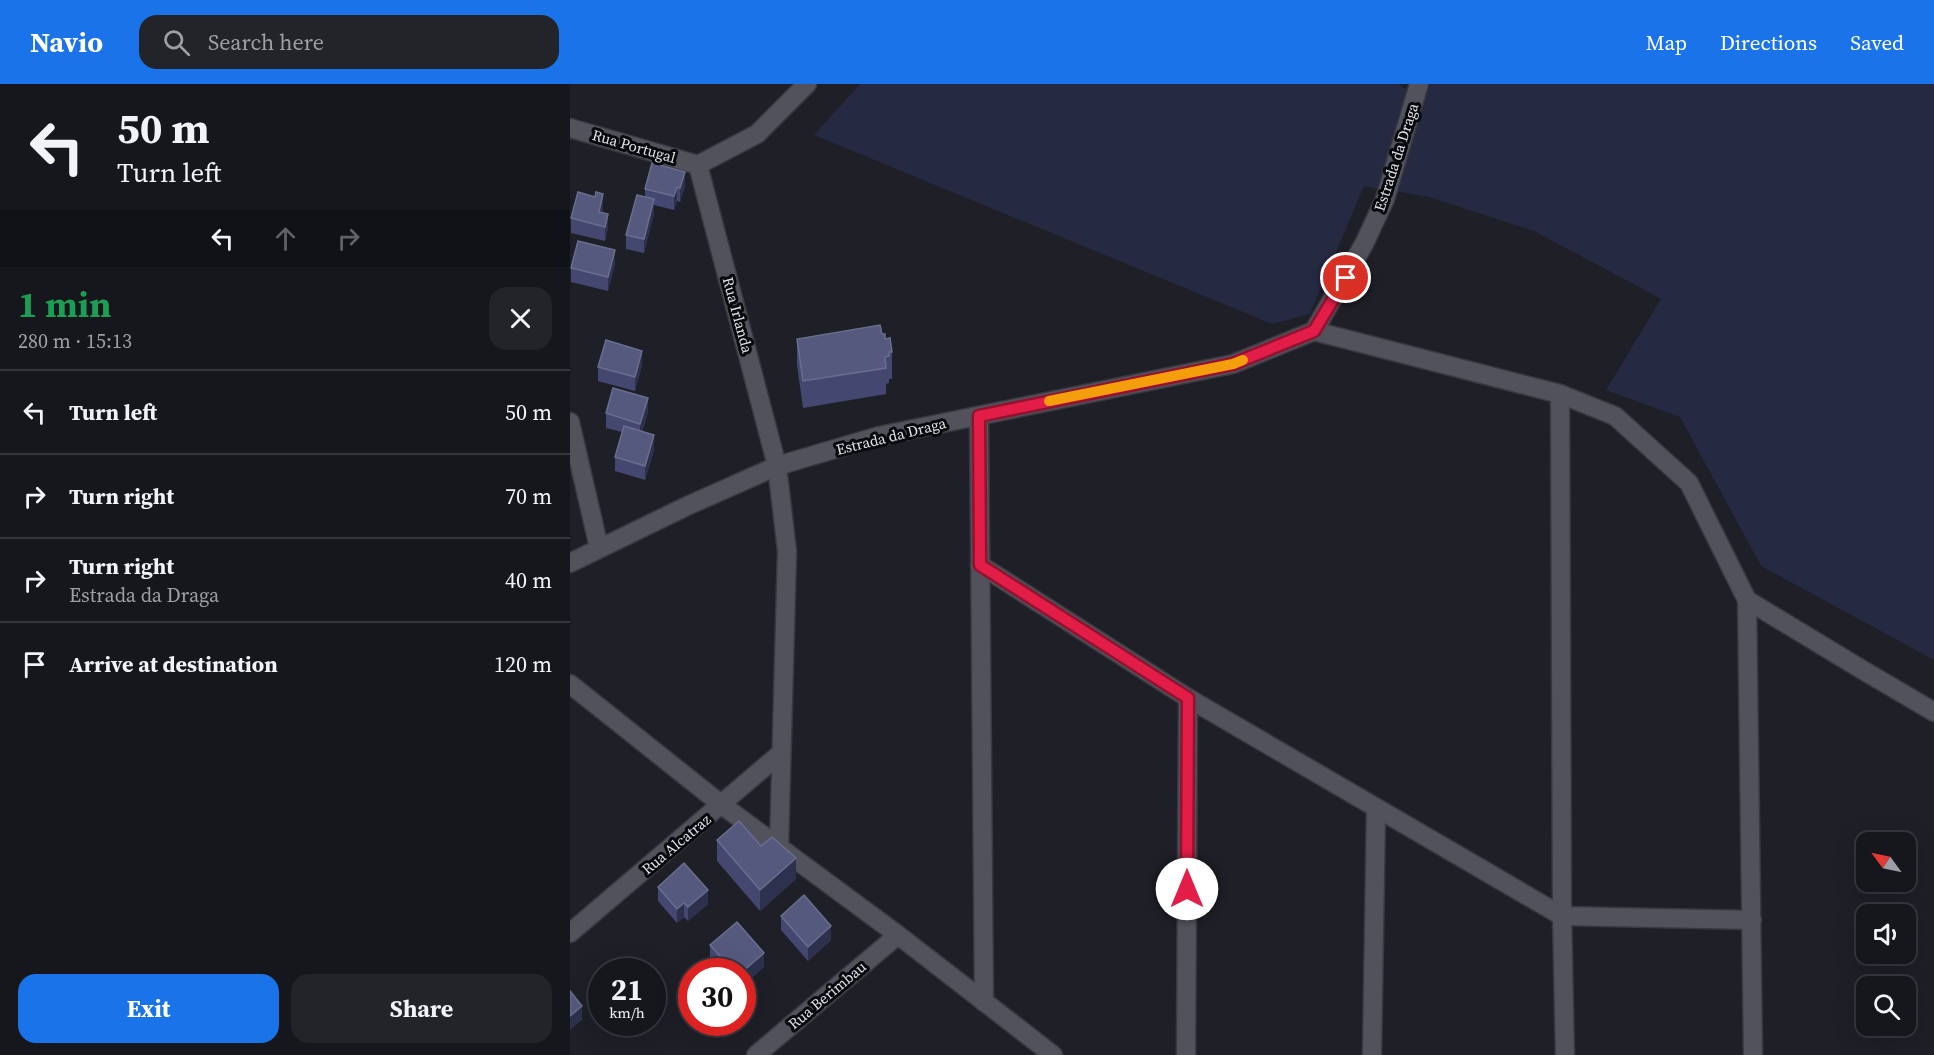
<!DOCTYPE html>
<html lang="en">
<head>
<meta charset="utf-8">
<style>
	:root { --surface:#16171d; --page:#23242a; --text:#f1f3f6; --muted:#9e9fa4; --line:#35363b; --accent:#1a73e8 }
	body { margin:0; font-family:"Source Serif 4",serif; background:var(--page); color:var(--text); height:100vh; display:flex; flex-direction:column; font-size:22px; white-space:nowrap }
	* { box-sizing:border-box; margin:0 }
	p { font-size:20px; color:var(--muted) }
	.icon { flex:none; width:33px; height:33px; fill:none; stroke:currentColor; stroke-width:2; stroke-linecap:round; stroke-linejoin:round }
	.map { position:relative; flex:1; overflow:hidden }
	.sheet { display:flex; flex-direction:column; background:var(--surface); width:570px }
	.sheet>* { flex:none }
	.banner { background:#16171d; color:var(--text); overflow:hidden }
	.needle { width:39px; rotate:303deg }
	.controls { position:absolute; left:1286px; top:748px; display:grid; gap:12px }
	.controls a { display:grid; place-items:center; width:60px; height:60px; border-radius:12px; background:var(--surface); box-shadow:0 6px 24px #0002,0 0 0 2px var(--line); font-size:30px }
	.speed { position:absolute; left:18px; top:874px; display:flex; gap:12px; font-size:30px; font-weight:700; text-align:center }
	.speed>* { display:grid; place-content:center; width:78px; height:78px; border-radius:50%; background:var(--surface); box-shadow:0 6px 24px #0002,0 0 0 2px var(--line); line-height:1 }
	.speed small { font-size:15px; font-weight:400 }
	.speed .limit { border:9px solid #d22; background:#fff; color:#111 }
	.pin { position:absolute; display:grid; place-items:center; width:51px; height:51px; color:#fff; margin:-26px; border:3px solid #fff; border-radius:50%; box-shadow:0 2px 6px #0007 }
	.me { position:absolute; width:66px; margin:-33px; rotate:0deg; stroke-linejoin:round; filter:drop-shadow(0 0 4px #0008) }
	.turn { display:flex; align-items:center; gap:21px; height:126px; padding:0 18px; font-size:27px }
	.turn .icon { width:78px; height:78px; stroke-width:2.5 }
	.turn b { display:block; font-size:42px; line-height:51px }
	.lanes { display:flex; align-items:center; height:57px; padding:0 18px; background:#0003; justify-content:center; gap:30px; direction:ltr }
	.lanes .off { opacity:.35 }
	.round { display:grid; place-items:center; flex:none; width:63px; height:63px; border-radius:18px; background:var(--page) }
	.headline { display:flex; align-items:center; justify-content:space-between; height:102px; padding:0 18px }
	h1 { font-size:36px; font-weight:700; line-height:45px; color:#1e9e55 }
	.primary-button { display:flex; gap:12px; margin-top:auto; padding:12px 18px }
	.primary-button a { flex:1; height:69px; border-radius:18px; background:var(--accent); color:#fff; font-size:24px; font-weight:700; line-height:69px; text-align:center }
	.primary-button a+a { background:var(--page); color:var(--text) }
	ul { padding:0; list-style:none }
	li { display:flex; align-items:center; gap:18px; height:84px; padding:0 18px; border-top:2px solid var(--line) }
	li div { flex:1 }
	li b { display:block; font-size:22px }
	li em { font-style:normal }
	header { display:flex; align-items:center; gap:36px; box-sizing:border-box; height:84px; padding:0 30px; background:var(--accent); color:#fff }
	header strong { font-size:28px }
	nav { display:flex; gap:33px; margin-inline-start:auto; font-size:21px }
	.search { width:420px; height:54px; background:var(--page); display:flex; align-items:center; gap:15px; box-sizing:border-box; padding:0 21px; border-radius:18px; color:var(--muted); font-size:22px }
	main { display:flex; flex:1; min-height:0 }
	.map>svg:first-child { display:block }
</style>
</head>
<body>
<header>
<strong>Navio</strong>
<div class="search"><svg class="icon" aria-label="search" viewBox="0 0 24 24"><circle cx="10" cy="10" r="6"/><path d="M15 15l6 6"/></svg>Search here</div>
<nav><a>Map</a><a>Directions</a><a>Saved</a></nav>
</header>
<main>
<section class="sheet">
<div class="banner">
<div class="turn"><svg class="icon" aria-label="left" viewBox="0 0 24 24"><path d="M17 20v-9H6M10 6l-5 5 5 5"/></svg><div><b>50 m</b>Turn left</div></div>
<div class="lanes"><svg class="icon" aria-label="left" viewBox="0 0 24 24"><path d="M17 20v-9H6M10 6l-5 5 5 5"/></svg><svg class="icon off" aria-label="ahead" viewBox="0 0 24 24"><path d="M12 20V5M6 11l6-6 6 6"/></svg><svg class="icon off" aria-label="right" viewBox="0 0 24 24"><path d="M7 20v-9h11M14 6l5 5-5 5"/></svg></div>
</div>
<div class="headline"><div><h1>1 min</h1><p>280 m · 15:13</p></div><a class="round"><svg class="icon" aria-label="close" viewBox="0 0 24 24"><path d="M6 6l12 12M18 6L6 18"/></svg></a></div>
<ul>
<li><svg class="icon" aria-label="left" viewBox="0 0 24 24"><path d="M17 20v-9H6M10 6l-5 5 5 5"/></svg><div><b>Turn left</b></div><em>50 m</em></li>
<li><svg class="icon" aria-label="right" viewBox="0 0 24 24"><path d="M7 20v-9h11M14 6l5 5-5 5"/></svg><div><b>Turn right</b></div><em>70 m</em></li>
<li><svg class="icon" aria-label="right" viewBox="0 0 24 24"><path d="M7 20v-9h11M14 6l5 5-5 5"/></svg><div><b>Turn right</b><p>Estrada da Draga</p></div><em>40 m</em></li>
<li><svg class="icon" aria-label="arrive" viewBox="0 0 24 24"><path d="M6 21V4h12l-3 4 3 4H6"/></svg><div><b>Arrive at destination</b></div><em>120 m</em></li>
</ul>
<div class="primary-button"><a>Exit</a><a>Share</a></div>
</section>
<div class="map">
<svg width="1364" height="971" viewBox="0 0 1364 971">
	<rect width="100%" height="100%" fill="#1e1f27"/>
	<polygon fill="#252941" points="290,0 828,0 854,16 861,0 1364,0 1364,576 1191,482 1110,333 1036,306 1091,215 964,147 859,113 794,102 740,230 702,240 244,51"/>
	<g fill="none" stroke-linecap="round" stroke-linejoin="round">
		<g stroke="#38393f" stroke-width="21">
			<g id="minor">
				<polyline points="0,44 128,81"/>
				<polyline points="128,81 207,382 217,467 209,763"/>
				<polyline points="128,81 187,50 237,0"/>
				<polyline points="744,247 990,310 1045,332 1119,399 1177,516 1291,585 1364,628"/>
				<polyline points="990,310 992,832 995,971"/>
				<polyline points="409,332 414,918"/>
				<polyline points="0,338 29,464"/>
				<polyline points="0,479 117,422 207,382 309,352 663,280 744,247 794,160 815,115 849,0"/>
				<polyline points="410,481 618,614 992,832 1182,836"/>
				<polyline points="1177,516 1183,971"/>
				<polyline points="0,600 152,721 328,851 483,971"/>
				<polyline points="0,849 211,669"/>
				<polyline points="186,971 328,851"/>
				<polyline points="616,971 618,614"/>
				<polyline points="802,971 806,725"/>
			</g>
		</g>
		<use href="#minor" stroke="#51525b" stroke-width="18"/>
	</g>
	<g fill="#444871">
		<polygon points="115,102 110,118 107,117 104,126 84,121 84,129 74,169 56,165 56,151 75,113 75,105"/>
		<polygon points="33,124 32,129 38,144 35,157 1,149 1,134"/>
		<polygon points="45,180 38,207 1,198 1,184"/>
		<polygon points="312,250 322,268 322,295 319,295 319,299 316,300 316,310 233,324 227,281 227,255"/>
		<polygon points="72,281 65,307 28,297 28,283"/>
		<polygon points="78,328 72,348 84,366 75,396 45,387 45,373 52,348 36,344 36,329"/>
		<polygon points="147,756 191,762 226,795 190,827 147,777"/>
		<polygon points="88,803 138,820 118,837 114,833 107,839 88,817"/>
		<polygon points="211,832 261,856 238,877 211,846"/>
		<polygon points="140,861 194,883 172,902 172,888 151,888 140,876"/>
	</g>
	<g fill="#2e314e">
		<polygon points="115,88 115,102 110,118 110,104"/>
		<polygon points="107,103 107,117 104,126 104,112"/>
		<polygon points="33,110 33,124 29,142 29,128"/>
		<polygon points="84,115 84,129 74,169 74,155"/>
		<polygon points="38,130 38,144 35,157 35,143"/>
		<polygon points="45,166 45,180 38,207 38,193"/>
		<polygon points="72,267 72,281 65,307 65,293"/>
		<polygon points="78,314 78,328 70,354 70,340"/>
		<polygon points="84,351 84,366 75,396 75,382"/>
		<polygon points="226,774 226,795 190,827 190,806"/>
		<polygon points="138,806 138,820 118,837 118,823"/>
		<polygon points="114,819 114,833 107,839 107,825"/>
		<polygon points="261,842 261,856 238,877 238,863"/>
		<polygon points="194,869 194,883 172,902 172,888"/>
		<polygon points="12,922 12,936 0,946 0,932"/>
	</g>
	<g fill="#55597e" stroke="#6a6e8e" stroke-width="1.5">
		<polygon points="82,79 115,88 110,104 107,103 104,112 75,105"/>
		<polygon points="8,108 25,113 26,108 33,110 29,128 38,130 35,143 1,134"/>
		<polygon points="67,111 84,115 74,155 56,151"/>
		<polygon points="8,157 45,166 38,193 1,184"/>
		<polygon points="310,241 312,250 315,250 315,255 320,254 322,268 319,268 319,272 315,273 316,284 233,297 227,255"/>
		<polygon points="36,256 72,267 65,293 28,283"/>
		<polygon points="43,304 78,314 70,340 36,329"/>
		<polygon points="54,342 84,351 75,382 45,373"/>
		<polygon points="169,737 191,762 202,753 226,774 190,806 147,756"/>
		<polygon points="114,779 138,806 118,823 114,819 107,825 88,803"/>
		<polygon points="234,811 261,842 238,863 211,832"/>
		<polygon points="167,838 194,869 172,888 164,888 140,861"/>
		<polygon points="0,907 12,922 0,932"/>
	</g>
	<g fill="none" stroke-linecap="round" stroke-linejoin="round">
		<g stroke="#92132f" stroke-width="15">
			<polyline id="route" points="617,805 618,614 410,481 409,332 663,280 744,247 776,194"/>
		</g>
		<use href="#route" stroke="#e11d48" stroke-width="10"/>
		<polyline stroke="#f59e0b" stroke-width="10" points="479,317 663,280 673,276"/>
	</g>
	<g text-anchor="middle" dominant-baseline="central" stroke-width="6" stroke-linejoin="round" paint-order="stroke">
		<g font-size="15" fill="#e0e1e7" stroke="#08090c">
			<text transform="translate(64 62) rotate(16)">Rua Portugal</text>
			<text transform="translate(826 73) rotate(-72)">Estrada da Draga</text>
			<text transform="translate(168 231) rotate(75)">Rua Irlanda</text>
			<text transform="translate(321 352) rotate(-14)">Estrada da Draga</text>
			<text transform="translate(106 760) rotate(-40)">Rua Alcatraz</text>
			<text transform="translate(257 911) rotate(-40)">Rua Berimbau</text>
		</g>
	</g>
</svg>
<div class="controls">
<a><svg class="needle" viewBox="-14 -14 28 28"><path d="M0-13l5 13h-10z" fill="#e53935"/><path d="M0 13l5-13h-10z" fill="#9e9fa4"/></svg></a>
<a><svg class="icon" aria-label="sound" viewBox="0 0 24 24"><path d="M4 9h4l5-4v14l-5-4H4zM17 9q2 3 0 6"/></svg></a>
<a><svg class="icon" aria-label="search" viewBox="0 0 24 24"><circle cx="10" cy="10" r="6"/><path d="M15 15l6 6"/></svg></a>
</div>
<div class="speed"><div>21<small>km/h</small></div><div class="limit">30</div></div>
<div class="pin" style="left:776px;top:194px;background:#d93025"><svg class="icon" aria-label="arrive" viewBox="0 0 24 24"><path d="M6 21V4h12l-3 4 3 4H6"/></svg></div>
<svg class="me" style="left:617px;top:805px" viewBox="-20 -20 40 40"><circle r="19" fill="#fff"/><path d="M0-13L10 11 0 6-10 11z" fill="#e11d48"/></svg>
</div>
</main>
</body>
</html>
